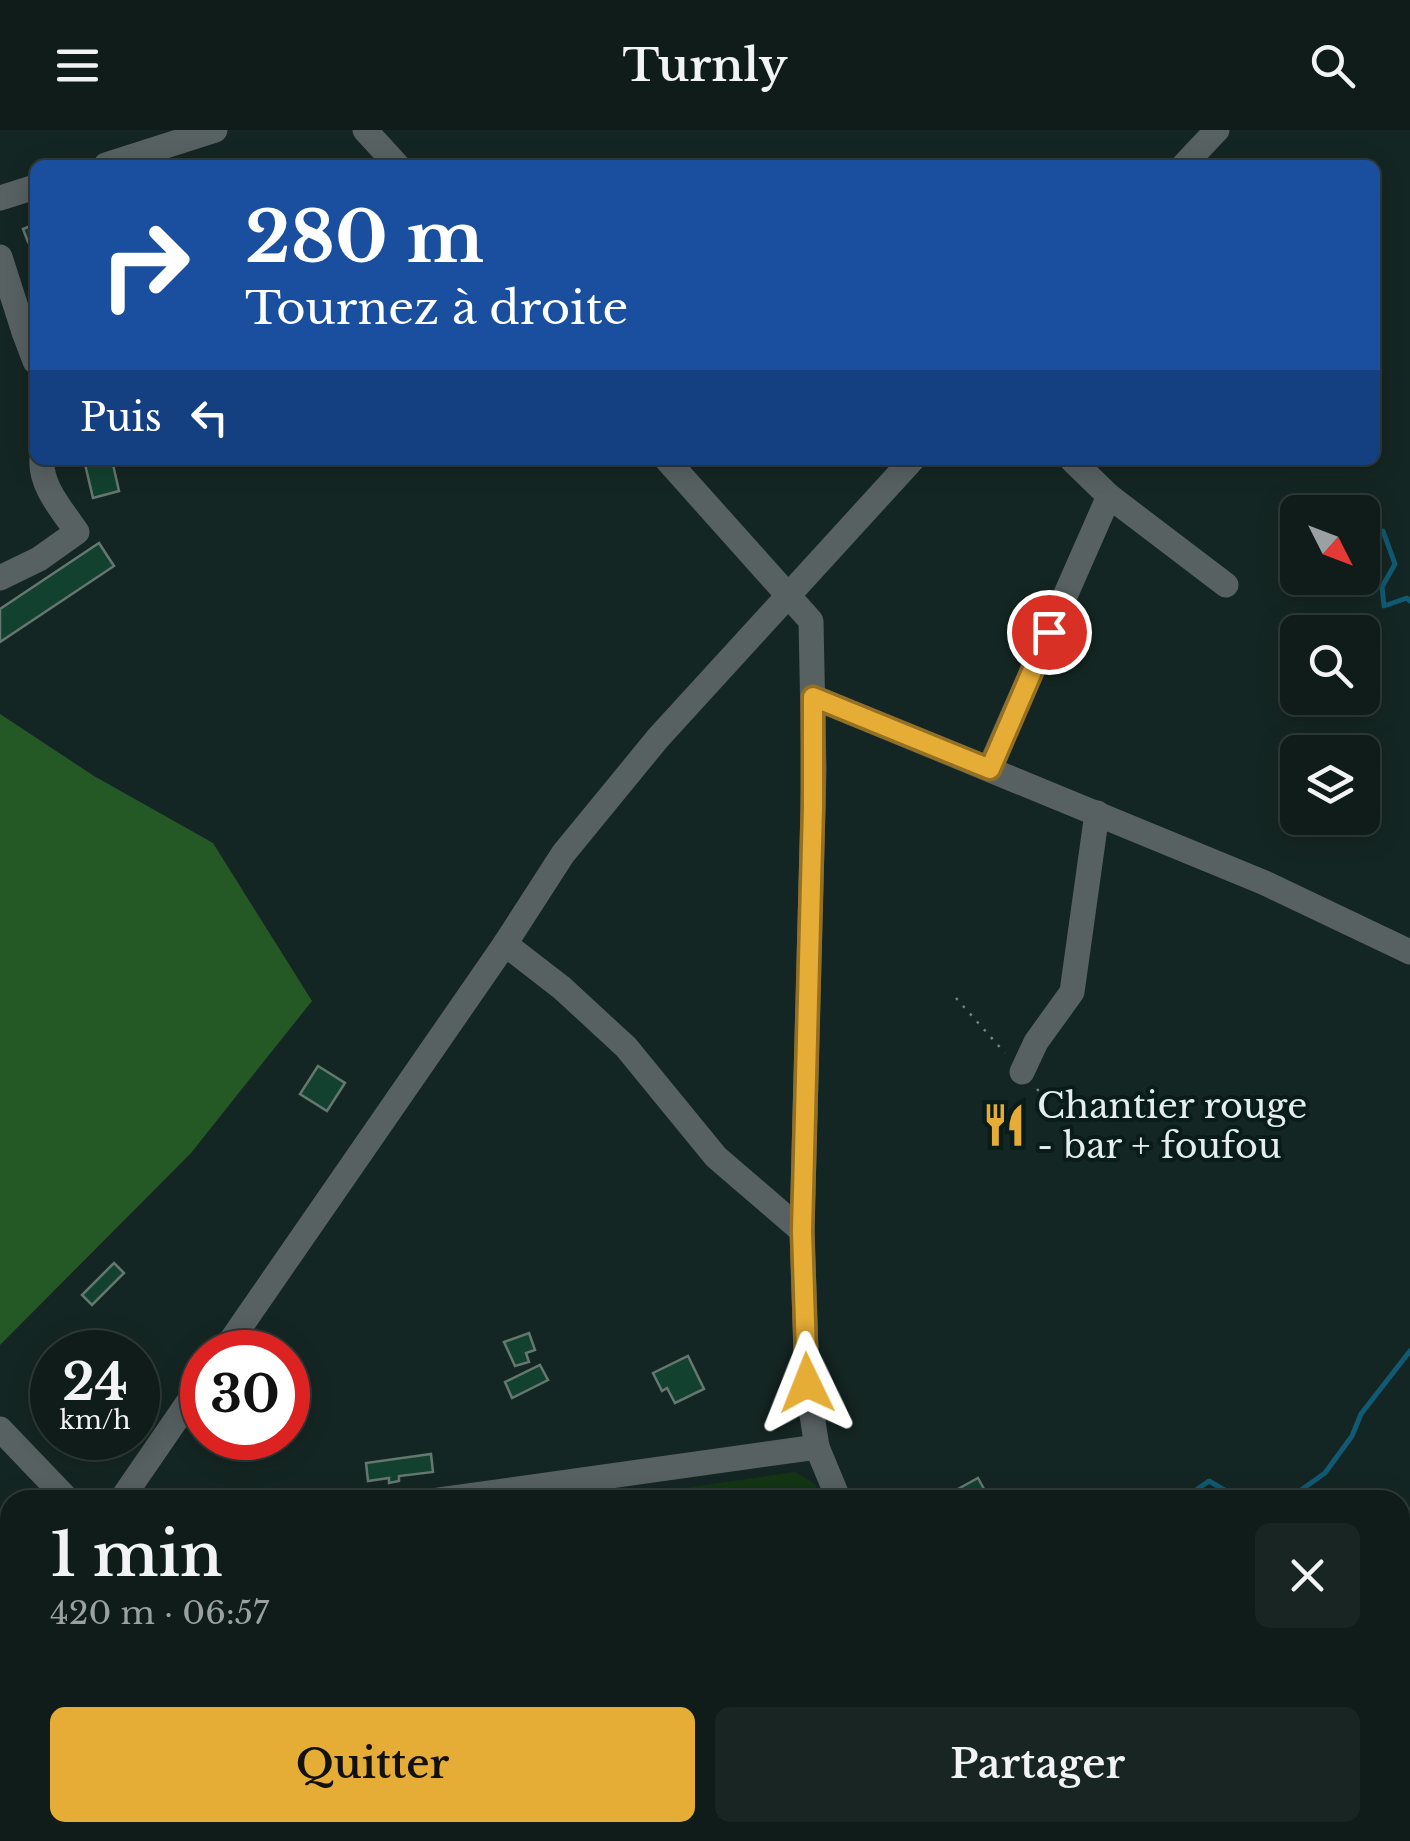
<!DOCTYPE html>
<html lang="fr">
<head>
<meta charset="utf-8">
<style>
	:root { --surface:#0f1c1a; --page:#182523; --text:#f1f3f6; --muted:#9ba1a2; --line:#2f3a39; --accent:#e5ad35 }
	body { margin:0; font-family:"Libre Baskerville",serif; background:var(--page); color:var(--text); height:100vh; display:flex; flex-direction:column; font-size:38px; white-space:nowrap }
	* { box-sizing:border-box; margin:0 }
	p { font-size:32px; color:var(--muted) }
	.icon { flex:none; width:55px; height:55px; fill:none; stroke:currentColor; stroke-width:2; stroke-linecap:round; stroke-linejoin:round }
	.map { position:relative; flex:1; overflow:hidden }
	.panel { position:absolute; left:0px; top:1360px; width:1410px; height:352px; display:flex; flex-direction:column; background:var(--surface); border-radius:30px 30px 0 0; box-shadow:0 5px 25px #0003,0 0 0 2px var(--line) }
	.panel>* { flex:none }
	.guide { position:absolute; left:30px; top:30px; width:1350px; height:305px; border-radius:15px; box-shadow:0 5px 25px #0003,0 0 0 2px var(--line); background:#1a4fa0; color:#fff; overflow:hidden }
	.needle { width:65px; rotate:132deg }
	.controls { position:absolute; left:1280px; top:365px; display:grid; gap:20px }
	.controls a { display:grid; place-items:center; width:100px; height:100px; border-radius:15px; background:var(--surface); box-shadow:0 5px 25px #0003,0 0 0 2px var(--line); font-size:50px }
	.speed { position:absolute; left:30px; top:1200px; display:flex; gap:20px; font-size:50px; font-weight:700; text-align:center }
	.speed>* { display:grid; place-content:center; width:130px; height:130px; border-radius:50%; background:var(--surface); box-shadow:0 5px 25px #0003,0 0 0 2px var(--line); line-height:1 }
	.speed small { font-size:25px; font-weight:400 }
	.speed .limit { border:15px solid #d22; background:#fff; color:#111 }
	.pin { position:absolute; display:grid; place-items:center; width:85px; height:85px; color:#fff; margin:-42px; border:5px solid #fff; border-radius:50%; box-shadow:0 2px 10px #0007 }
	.me { position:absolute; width:110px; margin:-55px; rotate:358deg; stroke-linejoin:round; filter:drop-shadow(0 0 8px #0008) }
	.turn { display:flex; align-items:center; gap:35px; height:210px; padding:0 50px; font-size:45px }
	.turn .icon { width:130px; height:130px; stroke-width:2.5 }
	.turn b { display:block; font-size:70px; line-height:85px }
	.then { display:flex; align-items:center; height:95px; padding:0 50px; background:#0003; gap:20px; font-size:38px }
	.round { display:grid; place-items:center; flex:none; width:105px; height:105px; border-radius:15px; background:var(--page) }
	.overview { display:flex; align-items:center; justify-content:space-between; height:170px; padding:0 50px }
	h1 { font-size:60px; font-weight:600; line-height:75px }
	.primary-button { display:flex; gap:20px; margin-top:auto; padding:20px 50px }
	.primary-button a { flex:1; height:115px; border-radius:15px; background:var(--accent); color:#111; font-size:40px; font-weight:600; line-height:115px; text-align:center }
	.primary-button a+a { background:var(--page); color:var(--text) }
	header { display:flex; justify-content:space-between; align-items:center; height:130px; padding:0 50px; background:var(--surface); font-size:45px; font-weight:600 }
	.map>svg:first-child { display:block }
</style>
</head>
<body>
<header><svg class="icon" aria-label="menu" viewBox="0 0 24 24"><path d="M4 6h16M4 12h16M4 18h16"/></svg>Turnly<svg class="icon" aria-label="search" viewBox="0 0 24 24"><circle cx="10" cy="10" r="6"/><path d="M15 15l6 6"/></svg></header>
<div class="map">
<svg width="1410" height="1711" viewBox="0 0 1410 1711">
	<rect width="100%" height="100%" fill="#142623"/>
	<g fill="#133614">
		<polygon points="795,1342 815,1354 821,1370 603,1370"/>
		<polygon points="10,1629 10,1702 148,1703 142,1711 0,1711 0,1644"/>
		<polygon points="418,1702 969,1702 973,1711 416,1711"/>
	</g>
	<polygon fill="#245926" points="0,584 94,646 213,713 312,871 191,1023 0,1215"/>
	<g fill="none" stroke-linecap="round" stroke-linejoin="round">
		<g stroke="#115a74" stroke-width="5">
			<polyline points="1383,401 1395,434 1382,457 1384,476 1407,468 1410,471"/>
			<polyline points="1182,1370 1209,1351 1240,1369 1281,1370"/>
			<polyline points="1287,1370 1325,1343 1352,1306 1361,1284 1410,1221"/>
		</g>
	</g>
	<g fill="#124130" stroke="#65776e" stroke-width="2.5">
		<polygon points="35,94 35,109 28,112 23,99"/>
		<polygon points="84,330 112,330 119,361 93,368"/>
		<polygon points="99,413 114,436 0,512 0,479"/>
		<polygon points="318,936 345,953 327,981 300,964"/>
		<polygon points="114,1133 124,1143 92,1175 82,1165"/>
		<polygon points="529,1203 535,1220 526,1223 529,1232 515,1236 504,1212"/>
		<polygon points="688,1226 704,1259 675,1273 667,1258 662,1261 653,1243"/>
		<polygon points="540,1235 548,1250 512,1268 505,1252"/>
		<polygon points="431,1324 433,1342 399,1346 399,1351 389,1353 389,1348 368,1351 366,1333"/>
		<polygon points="978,1348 990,1370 938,1370"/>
		<polygon points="10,1495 10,1514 9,1515 0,1507"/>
		<polygon points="180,1702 207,1702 205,1711 177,1711"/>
	</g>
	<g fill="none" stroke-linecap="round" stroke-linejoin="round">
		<g stroke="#73827f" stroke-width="2.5" stroke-dasharray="2.5 8" stroke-linecap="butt">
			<polyline points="956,868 1005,923"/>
			<polyline points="1037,959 1046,969"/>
		</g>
		<g stroke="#586162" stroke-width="25">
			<polyline points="365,0 397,35"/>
			<polyline points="106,35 215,0"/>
			<polyline points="1184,35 1217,0"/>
			<polyline points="0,68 35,57"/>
			<polyline points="0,127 24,202 35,194"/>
			<polyline points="24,202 35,231"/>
			<polyline points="667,330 811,491 814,640 802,1101 807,1253 817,1317 839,1370"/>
			<polyline points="1072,330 1109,366 1226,455"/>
			<path d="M0 448 39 429 77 402C63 381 40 356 42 330"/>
			<polyline points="813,567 1265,753 1410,822"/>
			<polyline points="989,639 1109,366"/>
			<polyline points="505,814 562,858 626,917 716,1027 802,1101"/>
			<polyline points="1022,942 1036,912 1072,862 1097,683"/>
			<polyline points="223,1222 505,814 563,724 658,608 912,330"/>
			<polyline points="0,1299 68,1370"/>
			<polyline points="121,1370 202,1252"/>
			<polyline points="439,1370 817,1317"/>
			<polyline points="0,1550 10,1535"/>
			<polyline points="307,1702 312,1711"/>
			<polyline points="917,1702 919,1711"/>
			<polyline points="995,1704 1016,1711"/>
			<polyline points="147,1711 153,1702"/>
			<polyline points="233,1711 244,1702"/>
			<polyline points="640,1711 646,1702"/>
			<polyline points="1219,1711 1313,1709"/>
		</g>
	</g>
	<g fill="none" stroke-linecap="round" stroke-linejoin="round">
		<g stroke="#957022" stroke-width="25">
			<polyline id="route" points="807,1253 802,1101 813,677 813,567 990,639 1049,502"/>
		</g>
		<use href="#route" stroke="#e5ad35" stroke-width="18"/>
	</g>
	<defs>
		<g id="restaurant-bare" transform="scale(3.45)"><path d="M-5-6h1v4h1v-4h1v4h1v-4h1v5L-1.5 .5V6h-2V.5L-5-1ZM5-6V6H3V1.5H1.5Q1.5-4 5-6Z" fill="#e5ad35" stroke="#0a1c1a" stroke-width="2.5" paint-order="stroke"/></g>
	</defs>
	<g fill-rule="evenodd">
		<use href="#restaurant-bare" x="1004" y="995"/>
	</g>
	<g text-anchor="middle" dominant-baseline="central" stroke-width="8" stroke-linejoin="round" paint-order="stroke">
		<g font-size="35" fill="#e4efed" stroke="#0a1c1a" text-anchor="start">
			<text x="1037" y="975">Chantier rouge<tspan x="1037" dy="40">- bar + foufou</tspan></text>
		</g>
	</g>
</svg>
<div class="controls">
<a><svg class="needle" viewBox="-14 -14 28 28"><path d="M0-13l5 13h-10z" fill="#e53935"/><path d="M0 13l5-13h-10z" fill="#9ba1a2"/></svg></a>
<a><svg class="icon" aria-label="search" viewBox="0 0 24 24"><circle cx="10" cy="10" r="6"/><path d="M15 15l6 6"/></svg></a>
<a><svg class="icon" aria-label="layers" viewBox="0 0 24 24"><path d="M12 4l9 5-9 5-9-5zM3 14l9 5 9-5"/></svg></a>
</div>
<div class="speed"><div>24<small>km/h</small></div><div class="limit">30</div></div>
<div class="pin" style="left:1049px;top:502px;background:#d93025"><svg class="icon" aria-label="arrive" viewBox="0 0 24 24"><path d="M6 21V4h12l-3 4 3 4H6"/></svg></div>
<svg class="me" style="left:807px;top:1253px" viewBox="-20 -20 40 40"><path d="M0-17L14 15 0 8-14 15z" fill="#e5ad35" stroke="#fff" stroke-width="4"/></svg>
<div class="guide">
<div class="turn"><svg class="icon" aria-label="right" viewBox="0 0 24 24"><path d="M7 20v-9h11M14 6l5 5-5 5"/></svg><div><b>280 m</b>Tournez à droite</div></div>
<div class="then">Puis<svg class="icon" aria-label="left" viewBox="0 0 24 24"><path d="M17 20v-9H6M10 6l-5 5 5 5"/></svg></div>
</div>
<section class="panel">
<div class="overview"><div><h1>1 min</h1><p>420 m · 06:57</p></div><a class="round"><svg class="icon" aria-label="close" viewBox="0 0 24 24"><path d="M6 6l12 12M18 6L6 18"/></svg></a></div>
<div class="primary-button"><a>Quitter</a><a>Partager</a></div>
</section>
</div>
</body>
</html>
